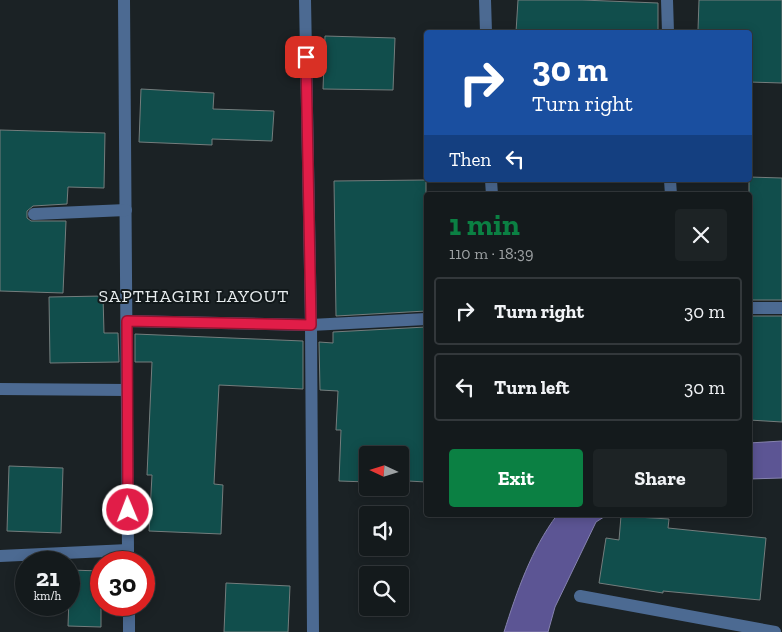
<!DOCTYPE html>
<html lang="en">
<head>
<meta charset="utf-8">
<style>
	:root { --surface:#141a1c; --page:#1d2325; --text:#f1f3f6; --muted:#9da1a3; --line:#33383b; --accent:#0b8043 }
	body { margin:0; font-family:"Zilla Slab",serif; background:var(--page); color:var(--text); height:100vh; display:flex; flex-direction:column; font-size:19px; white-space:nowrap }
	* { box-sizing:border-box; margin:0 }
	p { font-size:16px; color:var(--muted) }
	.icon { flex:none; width:28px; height:28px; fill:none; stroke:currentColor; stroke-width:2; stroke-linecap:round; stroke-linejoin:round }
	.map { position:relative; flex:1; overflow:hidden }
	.panel { position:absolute; left:424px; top:192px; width:328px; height:325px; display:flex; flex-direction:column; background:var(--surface); border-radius:5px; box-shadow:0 2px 12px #0003,0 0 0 1px var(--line) }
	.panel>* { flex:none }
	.guide { position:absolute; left:424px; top:30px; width:328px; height:152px; border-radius:5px; box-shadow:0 2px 12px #0003,0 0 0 1px var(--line); background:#1a4fa0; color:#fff; overflow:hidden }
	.needle { width:32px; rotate:274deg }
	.buttons { position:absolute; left:359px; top:446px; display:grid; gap:10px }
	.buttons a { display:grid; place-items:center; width:50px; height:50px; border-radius:5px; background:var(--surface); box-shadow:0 2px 12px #0003,0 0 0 1px var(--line); font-size:25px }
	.speed { position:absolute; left:15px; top:551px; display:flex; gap:10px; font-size:25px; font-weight:700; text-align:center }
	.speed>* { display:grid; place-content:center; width:65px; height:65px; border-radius:50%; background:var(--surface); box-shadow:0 2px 12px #0003,0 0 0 1px var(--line); line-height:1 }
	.speed small { font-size:12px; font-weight:400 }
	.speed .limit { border:8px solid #d22; background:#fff; color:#111 }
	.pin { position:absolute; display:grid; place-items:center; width:42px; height:42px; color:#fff; margin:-21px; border-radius:10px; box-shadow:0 2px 8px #0006 }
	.me { position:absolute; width:55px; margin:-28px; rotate:359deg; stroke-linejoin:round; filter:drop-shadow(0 0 4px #0008) }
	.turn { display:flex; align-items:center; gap:18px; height:105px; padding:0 25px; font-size:22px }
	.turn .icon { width:65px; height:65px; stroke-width:2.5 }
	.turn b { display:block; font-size:35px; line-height:42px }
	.then { display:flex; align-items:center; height:48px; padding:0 25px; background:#0003; gap:10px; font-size:19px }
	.round { display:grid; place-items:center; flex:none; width:52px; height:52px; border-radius:5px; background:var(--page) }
	.head { display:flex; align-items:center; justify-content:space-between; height:85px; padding:0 25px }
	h1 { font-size:30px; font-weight:700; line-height:38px; color:var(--accent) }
	.button { display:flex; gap:10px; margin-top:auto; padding:10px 25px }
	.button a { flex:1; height:58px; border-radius:5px; background:var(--accent); color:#fff; font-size:20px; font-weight:700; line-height:58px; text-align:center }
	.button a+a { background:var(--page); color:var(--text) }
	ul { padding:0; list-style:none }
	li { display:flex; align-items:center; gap:15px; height:68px; margin:0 10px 8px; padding:0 15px; border:2px solid var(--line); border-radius:5px }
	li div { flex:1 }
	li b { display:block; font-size:19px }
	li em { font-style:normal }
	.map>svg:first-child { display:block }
</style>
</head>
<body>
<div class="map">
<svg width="782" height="632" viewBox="0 0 782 632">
	<rect width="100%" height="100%" fill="#1b2225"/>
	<g fill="#5c5594" stroke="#8683af">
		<polygon points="782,441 782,478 749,479 749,443"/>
		<path d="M557 515H607L596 522 555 607 548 632H504C517 591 531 550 557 515Z"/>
	</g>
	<g fill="#114e4c" stroke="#747d7d">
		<polygon points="518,0 582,0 658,3 658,32 516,32"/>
		<polygon points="699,0 782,0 782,83 749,82 749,31 698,30"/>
		<polygon points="325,36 395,38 393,90 323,89"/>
		<polygon points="141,89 214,93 213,109 274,111 272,141 212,139 212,145 139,142"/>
		<polygon points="0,130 105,133 104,188 68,187 67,204 33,206 27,211 27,218 31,221 66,221 63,293 0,291"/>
		<polygon points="749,177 782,178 782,300 749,300"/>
		<polygon points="426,180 426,311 336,316 334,181"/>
		<polygon points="103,296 104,333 118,333 119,362 50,363 49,297"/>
		<polygon points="749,316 782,316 782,422 749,420"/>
		<polygon points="426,327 426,482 408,481 408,483 400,483 400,455 368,455 368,482 339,481 341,430 336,430 338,391 320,390 319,342 333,343 333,332"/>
		<polygon points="135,334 303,341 303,389 219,385 214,484 223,485 221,534 149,531 152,475 147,475 152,362 135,362"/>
		<polygon points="9,466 63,468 61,533 7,531"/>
		<polygon points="621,516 669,519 668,528 766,538 760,600 663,591 663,593 599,583 606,538 619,540"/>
		<polygon points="70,570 101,571 101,627 68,626"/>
		<polygon points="226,583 290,586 288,632 224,632"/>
	</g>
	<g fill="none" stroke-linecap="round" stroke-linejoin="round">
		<g stroke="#4c6a92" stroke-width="12">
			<polyline points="124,0 128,550"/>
			<polyline points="305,0 311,325 313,632"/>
			<polyline points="485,0 486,32"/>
			<polyline points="667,0 668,32"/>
			<polyline points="491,180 492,195"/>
			<polyline points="670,180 671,195"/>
			<polyline points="34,214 126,210"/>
			<polyline points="749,308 782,308"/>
			<polyline points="127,321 311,325 426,319"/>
			<polyline points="0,389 127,390"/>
			<polyline points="0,556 128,550 128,562"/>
			<polyline points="580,596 775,632"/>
			<polyline points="129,605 129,632"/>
		</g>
	</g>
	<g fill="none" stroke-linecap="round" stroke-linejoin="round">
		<g stroke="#92132f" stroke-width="12">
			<polyline id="route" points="128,510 127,321 311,325 306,57"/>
		</g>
		<use href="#route" stroke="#e11d48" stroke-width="9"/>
	</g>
	<g text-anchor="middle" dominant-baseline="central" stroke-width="4" stroke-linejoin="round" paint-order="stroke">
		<g font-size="18" letter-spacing="1" fill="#e8edef" stroke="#12191b">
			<text x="194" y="296">SAPTHAGIRI LAYOUT</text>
		</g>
	</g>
</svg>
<div class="buttons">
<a><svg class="needle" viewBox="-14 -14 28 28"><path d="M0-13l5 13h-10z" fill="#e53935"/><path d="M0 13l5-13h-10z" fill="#9da1a3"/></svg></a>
<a><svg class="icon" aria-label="sound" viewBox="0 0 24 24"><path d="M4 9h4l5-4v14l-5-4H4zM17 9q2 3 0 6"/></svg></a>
<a><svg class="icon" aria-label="search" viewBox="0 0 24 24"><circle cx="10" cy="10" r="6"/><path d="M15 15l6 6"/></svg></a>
</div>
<div class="speed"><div>21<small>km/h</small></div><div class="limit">30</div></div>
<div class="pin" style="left:306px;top:57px;background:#d93025"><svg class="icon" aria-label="arrive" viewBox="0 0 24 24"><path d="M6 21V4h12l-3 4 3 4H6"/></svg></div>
<svg class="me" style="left:128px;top:510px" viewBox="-20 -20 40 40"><circle r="17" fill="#e11d48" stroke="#fff" stroke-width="3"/><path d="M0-11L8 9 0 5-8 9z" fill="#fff"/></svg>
<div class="guide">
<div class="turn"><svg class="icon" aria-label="right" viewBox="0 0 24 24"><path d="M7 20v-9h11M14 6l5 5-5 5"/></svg><div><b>30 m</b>Turn right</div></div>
<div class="then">Then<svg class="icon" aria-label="left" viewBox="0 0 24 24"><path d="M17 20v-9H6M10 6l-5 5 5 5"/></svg></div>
</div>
<section class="panel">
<div class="head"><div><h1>1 min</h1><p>110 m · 18:39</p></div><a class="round"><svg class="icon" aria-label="close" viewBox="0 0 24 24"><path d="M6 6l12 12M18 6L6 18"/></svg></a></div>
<ul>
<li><svg class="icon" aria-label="right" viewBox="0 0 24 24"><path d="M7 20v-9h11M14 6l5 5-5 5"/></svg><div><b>Turn right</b></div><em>30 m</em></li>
<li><svg class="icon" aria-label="left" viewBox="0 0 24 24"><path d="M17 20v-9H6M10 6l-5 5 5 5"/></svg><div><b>Turn left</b></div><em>30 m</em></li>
</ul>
<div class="button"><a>Exit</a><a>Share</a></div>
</section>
</div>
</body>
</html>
